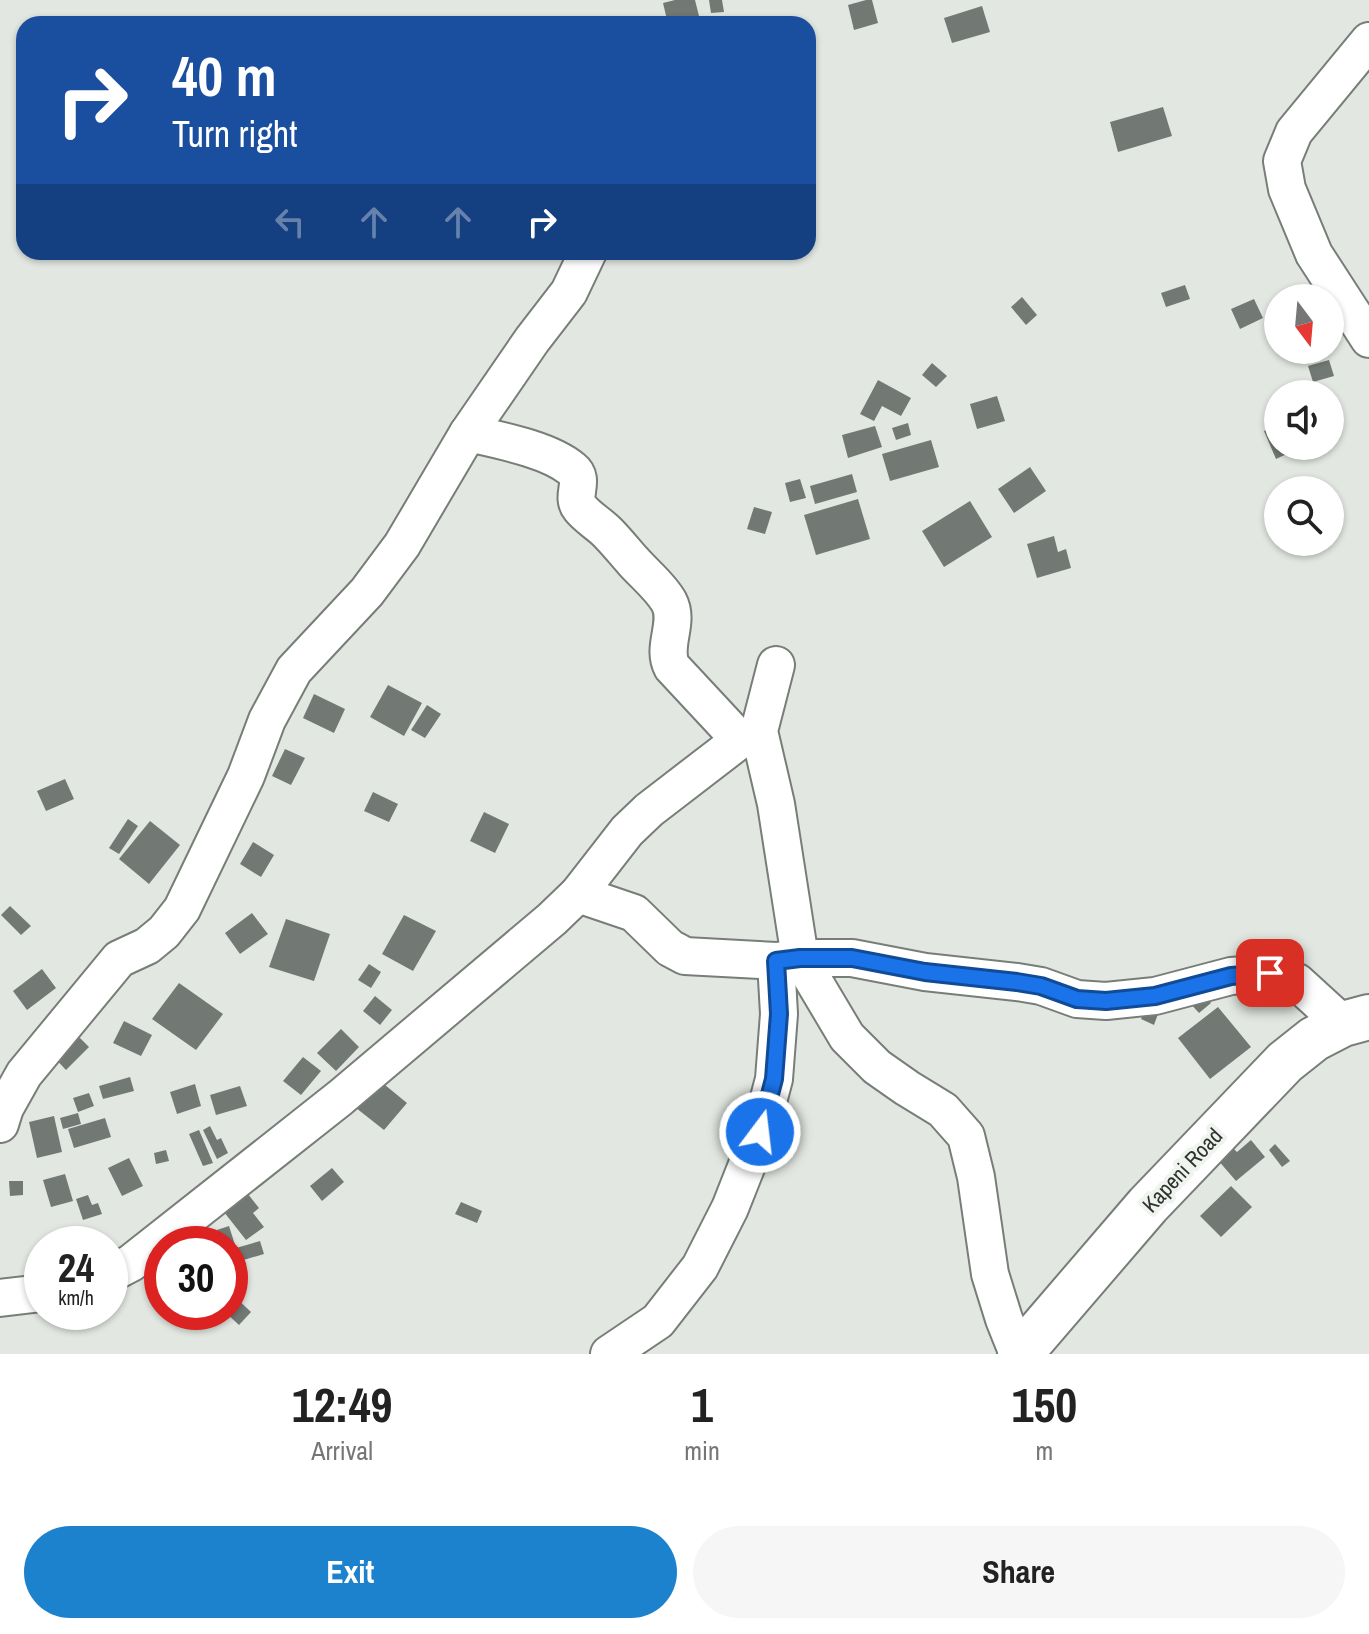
<!DOCTYPE html>
<html lang="en">
<head>
<meta charset="utf-8">
<style>
	:root { --surface:#fff; --page:#f6f6f6; --text:#222; --muted:#767676; --accent:#1d82cd }
	body { margin:0; font-family:"Archivo Narrow",sans-serif; background:var(--page); color:var(--text); height:100vh; display:flex; flex-direction:column; font-size:30px; white-space:nowrap }
	* { box-sizing:border-box; margin:0 }
	p { font-size:26px; color:var(--muted) }
	.icon { flex:none; width:44px; height:44px; fill:none; stroke:currentColor; stroke-width:2; stroke-linecap:round; stroke-linejoin:round }
	.map { position:relative; height:1354px; overflow:hidden }
	.panel { display:flex; flex-direction:column; background:var(--surface); flex:1 }
	.panel>* { flex:none }
	.guide { position:absolute; left:16px; top:16px; width:800px; height:244px; border-radius:24px; box-shadow:0 2px 6px #0004; background:#1a4fa0; color:#fff; overflow:hidden }
	.needle { width:52px; rotate:164deg }
	.tools { position:absolute; left:1264px; top:284px; display:grid; gap:16px }
	.tools a { display:grid; place-items:center; width:80px; height:80px; border-radius:50%; background:var(--surface); box-shadow:0 2px 6px #0004; font-size:40px }
	.speed { position:absolute; left:24px; top:1226px; display:flex; gap:16px; font-size:40px; font-weight:700; text-align:center }
	.speed>* { display:grid; place-content:center; width:104px; height:104px; border-radius:50%; background:var(--surface); box-shadow:0 2px 6px #0004; line-height:1 }
	.speed small { font-size:20px; font-weight:400 }
	.speed .limit { border:12px solid #d22; background:#fff; color:#111 }
	.pin { position:absolute; display:grid; place-items:center; width:68px; height:68px; color:#fff; margin:-34px; border-radius:16px; box-shadow:0 4px 12px #0006 }
	.me { position:absolute; width:88px; margin:-44px; rotate:15deg; stroke-linejoin:round; filter:drop-shadow(0 0 6px #0008) }
	.turn { display:flex; align-items:center; gap:28px; height:168px; padding:0 24px; font-size:36px }
	.turn .icon { width:104px; height:104px; stroke-width:2.5 }
	.turn b { display:block; font-size:56px; line-height:68px }
	.lanes { display:flex; align-items:center; height:76px; padding:0 24px; background:#0003; justify-content:center; gap:40px; direction:ltr }
	.lanes .off { opacity:.35 }
	.eta { display:flex; justify-content:space-evenly; align-items:center; height:136px; text-align:center }
	.eta b { font-size:48px; font-weight:800; line-height:56px }
	.primary-button { display:flex; gap:16px; margin-top:auto; padding:16px 24px }
	.primary-button a { flex:1; height:92px; border-radius:48px; background:var(--accent); color:#fff; font-size:32px; font-weight:800; line-height:92px; text-align:center }
	.primary-button a+a { background:var(--page); color:var(--text) }
	.map>svg:first-child { display:block }
</style>
</head>
<body>
<div class="map">
<svg width="1369" height="1354" viewBox="0 0 1369 1354">
	<rect width="100%" height="100%" fill="#e2e8e1"/>
	<g fill="#727975">
		<polygon points="675,0 695,0 700,20 685,24 668,24 663,3"/>
		<polygon points="709,0 722,0 724,12 711,13"/>
		<polygon points="866,0 872,0 878,23 854,30 848,5"/>
		<polygon points="982,6 990,32 952,43 944,18"/>
		<polygon points="1163,107 1172,136 1118,152 1110,122"/>
		<polygon points="1185,285 1190,299 1166,307 1161,293"/>
		<polygon points="1022,297 1037,315 1026,325 1011,307"/>
		<polygon points="1254,299 1263,318 1240,329 1231,309"/>
		<polygon points="1329,360 1334,376 1313,382 1308,366"/>
		<polygon points="932,363 947,376 936,387 922,375"/>
		<polygon points="878,380 911,398 901,416 882,406 874,421 860,414"/>
		<polygon points="997,396 1005,421 977,429 970,404"/>
		<polygon points="908,423 911,435 896,440 892,428"/>
		<polygon points="1278,425 1278,446 1304,446 1276,459 1264,431"/>
		<polygon points="875,426 882,447 848,458 842,435"/>
		<polygon points="931,440 939,467 890,481 882,454"/>
		<polygon points="1030,467 1046,491 1014,513 998,489"/>
		<polygon points="852,474 857,492 815,504 810,486"/>
		<polygon points="800,479 806,498 790,502 785,483"/>
		<polygon points="858,499 870,539 816,555 804,515"/>
		<polygon points="970,501 992,537 944,567 922,531"/>
		<polygon points="754,507 772,512 765,534 747,529"/>
		<polygon points="1054,536 1058,552 1066,549 1071,568 1037,578 1027,544"/>
		<polygon points="388,685 422,703 404,736 370,717"/>
		<polygon points="314,694 345,709 334,733 303,718"/>
		<polygon points="427,705 441,714 425,738 411,730"/>
		<polygon points="285,749 305,758 291,785 272,776"/>
		<polygon points="65,779 74,799 46,811 37,791"/>
		<polygon points="373,792 398,804 389,822 364,811"/>
		<polygon points="484,812 509,824 495,853 470,841"/>
		<polygon points="128,819 138,826 119,854 109,848"/>
		<polygon points="150,821 180,845 149,884 119,859"/>
		<polygon points="253,842 274,855 261,877 240,864"/>
		<polygon points="10,906 31,926 21,935 1,915"/>
		<polygon points="252,913 268,934 240,954 225,933"/>
		<polygon points="404,915 436,931 413,971 382,954"/>
		<polygon points="286,919 330,934 314,981 269,967"/>
		<polygon points="369,964 381,972 371,988 358,980"/>
		<polygon points="42,969 56,988 27,1010 13,991"/>
		<polygon points="179,983 223,1014 196,1050 152,1019"/>
		<polygon points="1200,990 1211,1003 1199,1013 1188,1001"/>
		<polygon points="375,996 392,1010 380,1025 363,1011"/>
		<polygon points="1218,1007 1251,1047 1210,1079 1178,1038"/>
		<polygon points="1146,1009 1158,1014 1154,1025 1141,1019"/>
		<polygon points="124,1021 152,1035 141,1056 113,1043"/>
		<polygon points="341,1029 359,1047 336,1071 317,1053"/>
		<polygon points="75,1033 89,1047 66,1070 52,1055"/>
		<polygon points="303,1057 321,1071 301,1095 283,1081"/>
		<polygon points="374,1076 407,1103 384,1130 351,1104"/>
		<polygon points="130,1077 134,1091 103,1099 99,1086"/>
		<polygon points="195,1084 201,1106 177,1114 170,1092"/>
		<polygon points="240,1086 247,1106 216,1115 210,1095"/>
		<polygon points="89,1093 94,1106 78,1112 73,1098"/>
		<polygon points="78,1113 81,1124 63,1129 60,1118"/>
		<polygon points="54,1116 62,1152 37,1158 29,1122"/>
		<polygon points="105,1118 111,1137 74,1148 68,1129"/>
		<polygon points="210,1126 217,1140 221,1138 228,1153 217,1159 203,1130"/>
		<polygon points="199,1130 213,1163 203,1166 189,1134"/>
		<polygon points="1251,1140 1265,1157 1236,1181 1217,1159 1232,1147 1237,1152"/>
		<polygon points="1275,1144 1290,1161 1282,1167 1269,1150"/>
		<polygon points="166,1150 169,1161 156,1164 154,1153"/>
		<polygon points="129,1158 143,1186 122,1196 108,1168"/>
		<polygon points="332,1168 344,1182 322,1201 310,1186"/>
		<polygon points="65,1174 73,1201 51,1207 43,1180"/>
		<polygon points="9,1181 23,1181 23,1195 10,1196"/>
		<polygon points="1231,1186 1252,1207 1221,1237 1200,1216"/>
		<polygon points="248,1194 259,1208 253,1213 264,1227 246,1240 224,1212"/>
		<polygon points="88,1195 92,1205 98,1203 102,1214 83,1220 76,1199"/>
		<polygon points="461,1202 482,1211 477,1223 455,1214"/>
		<polygon points="229,1226 236,1248 260,1241 264,1254 230,1264 230,1244 221,1244 217,1230"/>
		<polygon points="42,1258 42,1286 32,1261"/>
		<polygon points="230,1292 251,1312 239,1325 225,1312 230,1312"/>
	</g>
	<g fill="none" stroke-linecap="round" stroke-linejoin="round">
		<g stroke="#777d77" stroke-width="40">
			<g id="minor">
				<polyline points="1369,41 1294,132 1282,161 1287,189 1314,254 1369,339"/>
				<path d="M468 433C498 440 548 449 572 469 586 480 570 496 580 508 587 517 599 524 607 532 616 541 624 551 632 560 643 573 660 586 669 602 680 623 661 647 672 667L740 740"/>
				<polyline points="776,665 759,731 776,804 800,958 847,1037 877,1067 907,1088 943,1110 966,1136 976,1177 990,1274 1004,1319 1018,1354"/>
				<polyline points="578,894 634,913 670,948 685,956 776,961 800,958 852,958 925,972 1017,982 1041,986 1077,999 1106,1001 1155,996 1231,976 1270,973 1297,982 1343,1024"/>
				<polyline points="0,1124 5,1108 24,1074 119,959 147,946 164,932 182,909 246,776 267,720 294,670 367,592 402,545 468,433 532,340 569,292 588,252"/>
				<polyline points="110,1274 131,1263 340,1098 552,919 578,894 627,831 649,810 740,740 759,731"/>
				<polyline points="0,1298 42,1293"/>
				<polyline points="609,1354 658,1321 700,1267 730,1208 760,1132 774,1079 779,1014 776,961"/>
			</g>
		</g>
		<g stroke="#777d77" stroke-width="48">
			<polyline id="major" points="1020,1354 1148,1205 1285,1062 1314,1039 1343,1024 1369,1017"/>
		</g>
		<use href="#minor" stroke="#fff" stroke-width="36"/>
		<use href="#major" stroke="#fff" stroke-width="44"/>
	</g>
	<g fill="none" stroke-linecap="round" stroke-linejoin="round">
		<g stroke="#114b97" stroke-width="20">
			<polyline id="route" points="760,1132 774,1079 779,1014 776,961 800,958 852,958 925,972 1017,982 1041,986 1077,999 1106,1001 1155,996 1231,976 1270,973"/>
		</g>
		<use href="#route" stroke="#1a73e8" stroke-width="14"/>
	</g>
	<g text-anchor="middle" dominant-baseline="central" stroke-width="8" stroke-linejoin="round" paint-order="stroke">
		<g font-size="22" fill="#303230" stroke="#eff5ee">
			<text transform="translate(1182 1170) rotate(-47)">Kapeni Road</text>
		</g>
	</g>
</svg>
<div class="tools">
<a><svg class="needle" viewBox="-14 -14 28 28"><path d="M0-13l5 13h-10z" fill="#e53935"/><path d="M0 13l5-13h-10z" fill="#767676"/></svg></a>
<a><svg class="icon" aria-label="sound" viewBox="0 0 24 24"><path d="M4 9h4l5-4v14l-5-4H4zM17 9q2 3 0 6"/></svg></a>
<a><svg class="icon" aria-label="search" viewBox="0 0 24 24"><circle cx="10" cy="10" r="6"/><path d="M15 15l6 6"/></svg></a>
</div>
<div class="speed"><div>24<small>km/h</small></div><div class="limit">30</div></div>
<div class="pin" style="left:1270px;top:973px;background:#d93025"><svg class="icon" aria-label="arrive" viewBox="0 0 24 24"><path d="M6 21V4h12l-3 4 3 4H6"/></svg></div>
<svg class="me" style="left:760px;top:1132px" viewBox="-20 -20 40 40"><circle r="17" fill="#1a73e8" stroke="#fff" stroke-width="3"/><path d="M0-11L8 9 0 5-8 9z" fill="#fff"/></svg>
<div class="guide">
<div class="turn"><svg class="icon" aria-label="right" viewBox="0 0 24 24"><path d="M7 20v-9h11M14 6l5 5-5 5"/></svg><div><b>40 m</b>Turn right</div></div>
<div class="lanes"><svg class="icon off" aria-label="left" viewBox="0 0 24 24"><path d="M17 20v-9H6M10 6l-5 5 5 5"/></svg><svg class="icon off" aria-label="ahead" viewBox="0 0 24 24"><path d="M12 20V5M6 11l6-6 6 6"/></svg><svg class="icon off" aria-label="ahead" viewBox="0 0 24 24"><path d="M12 20V5M6 11l6-6 6 6"/></svg><svg class="icon" aria-label="right" viewBox="0 0 24 24"><path d="M7 20v-9h11M14 6l5 5-5 5"/></svg></div>
</div>
</div>
<section class="panel">
<div class="eta">
<div><b>12:49</b><p>Arrival</p></div>
<div><b>1</b><p>min</p></div>
<div><b>150</b><p>m</p></div>
</div>
<div class="primary-button"><a>Exit</a><a>Share</a></div>
</section>
</body>
</html>
